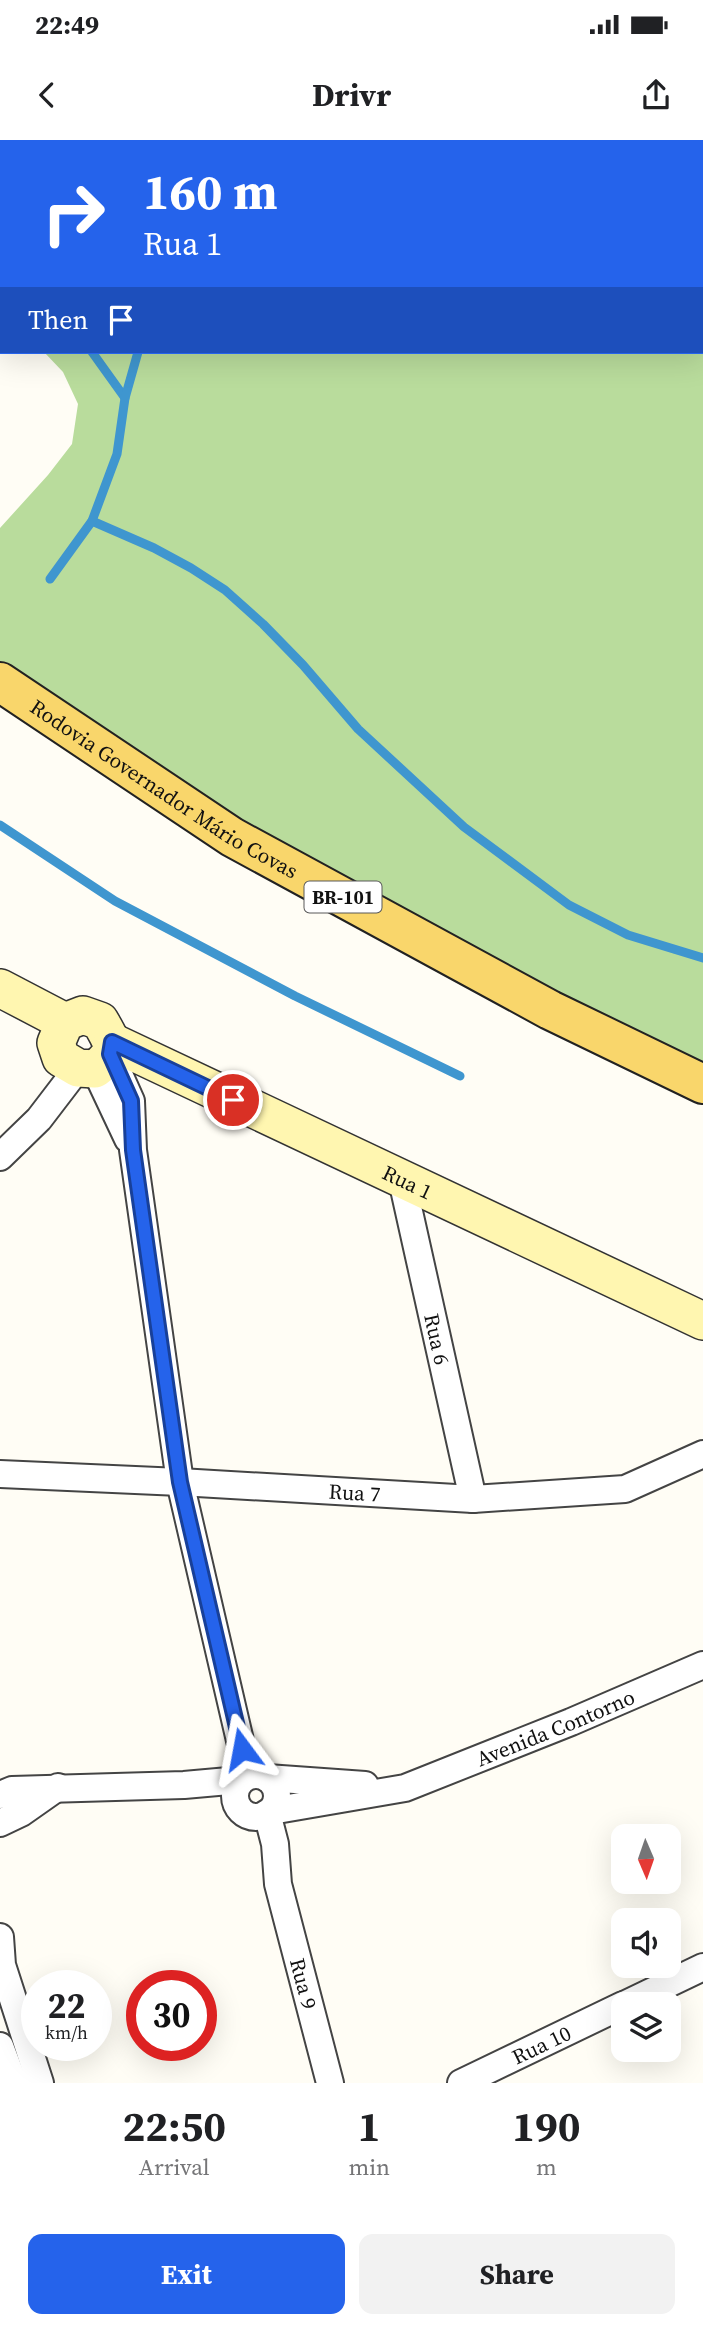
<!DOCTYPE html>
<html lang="en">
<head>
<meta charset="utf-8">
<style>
	:root { --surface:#fff; --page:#f2f2f2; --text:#202124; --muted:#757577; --accent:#2563eb }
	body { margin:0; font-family:"Source Serif 4",serif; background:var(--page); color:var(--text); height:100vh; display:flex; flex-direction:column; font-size:26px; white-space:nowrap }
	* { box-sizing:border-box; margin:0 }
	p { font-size:23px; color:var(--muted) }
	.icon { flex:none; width:38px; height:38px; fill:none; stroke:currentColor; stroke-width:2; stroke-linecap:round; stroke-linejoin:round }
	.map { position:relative; height:1943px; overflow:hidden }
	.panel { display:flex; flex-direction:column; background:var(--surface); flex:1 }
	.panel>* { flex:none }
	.top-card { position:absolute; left:0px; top:0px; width:704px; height:214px; box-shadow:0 7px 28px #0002; background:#2563eb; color:#fff; overflow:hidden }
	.needle { width:46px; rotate:178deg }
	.controls { position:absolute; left:611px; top:1684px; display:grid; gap:14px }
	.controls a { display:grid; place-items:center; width:70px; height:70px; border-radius:14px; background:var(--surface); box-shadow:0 7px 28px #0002; font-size:35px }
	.speed { position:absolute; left:21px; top:1830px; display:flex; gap:14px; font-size:35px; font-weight:700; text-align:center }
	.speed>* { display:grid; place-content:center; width:91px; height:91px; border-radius:50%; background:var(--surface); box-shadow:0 7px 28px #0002; line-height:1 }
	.speed small { font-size:18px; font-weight:400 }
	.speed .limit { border:10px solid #d22; background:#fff; color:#111 }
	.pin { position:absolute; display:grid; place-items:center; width:60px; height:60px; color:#fff; margin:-30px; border:4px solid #fff; border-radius:50%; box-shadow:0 2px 7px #0007 }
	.me { position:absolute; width:77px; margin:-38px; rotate:347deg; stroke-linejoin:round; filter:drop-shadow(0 0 5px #0008) }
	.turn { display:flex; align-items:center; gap:24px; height:147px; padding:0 28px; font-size:32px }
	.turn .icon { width:91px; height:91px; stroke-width:2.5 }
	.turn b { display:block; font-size:49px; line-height:60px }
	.then { display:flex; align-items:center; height:66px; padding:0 28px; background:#0003; gap:14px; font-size:26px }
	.eta { display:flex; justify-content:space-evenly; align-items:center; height:119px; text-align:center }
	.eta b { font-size:42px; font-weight:700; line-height:49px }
	.primary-button { display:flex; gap:14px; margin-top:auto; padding:14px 28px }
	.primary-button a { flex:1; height:80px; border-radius:14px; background:var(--accent); color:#fff; font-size:28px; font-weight:700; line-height:80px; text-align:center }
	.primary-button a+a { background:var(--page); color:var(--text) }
	.status { display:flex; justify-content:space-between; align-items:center; height:49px; padding:0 35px; background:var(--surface); direction:ltr }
	.status svg { height:19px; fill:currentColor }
	header { display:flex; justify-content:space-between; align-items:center; height:91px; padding:0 28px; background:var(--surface); font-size:32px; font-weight:700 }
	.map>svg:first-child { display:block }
</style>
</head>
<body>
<div class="status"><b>22:49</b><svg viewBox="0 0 49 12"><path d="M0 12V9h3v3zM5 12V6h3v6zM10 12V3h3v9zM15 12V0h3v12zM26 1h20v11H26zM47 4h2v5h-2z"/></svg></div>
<header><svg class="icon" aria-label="back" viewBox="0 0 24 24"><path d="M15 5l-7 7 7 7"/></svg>Drivr<svg class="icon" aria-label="share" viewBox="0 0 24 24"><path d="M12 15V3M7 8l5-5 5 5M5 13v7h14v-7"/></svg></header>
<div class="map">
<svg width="703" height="1943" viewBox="0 0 703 1943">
	<rect width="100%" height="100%" fill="#fffdf5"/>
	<polygon fill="#b9dc9c" points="0,0 703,0 703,941 452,805 199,655 0,524 0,388 48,335 72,304 78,264 63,232 44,212 702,212 702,2 2,2 2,184"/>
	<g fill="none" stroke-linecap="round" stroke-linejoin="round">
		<g stroke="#3f96cf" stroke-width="9">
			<polyline points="196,2 196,0"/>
			<polyline points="0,88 2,90"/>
			<polyline points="92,212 125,258"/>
			<polyline points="92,381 154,408 191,428 225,450 263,484 303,525 358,589 464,687 569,765 628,795 703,818"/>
			<polyline points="50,439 92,381 117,314 125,258 138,212"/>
			<polyline points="0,685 115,761 295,856 460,936"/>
		</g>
		<g stroke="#444" stroke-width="30">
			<g id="street">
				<polyline points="110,914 131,961 133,1010 180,1342 248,1635"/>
				<polyline points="95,929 128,999"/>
				<polyline points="0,1017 39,979 78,928"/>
				<path id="s1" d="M402 1040 473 1359"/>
				<path id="s2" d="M0 1334 180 1342 473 1359 625 1349 703 1314"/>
				<circle cx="256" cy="1656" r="21"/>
				<polyline points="267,1638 365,1645"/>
				<polyline points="0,1655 12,1650 184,1645 240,1640"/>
				<path id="s3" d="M271 1671 405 1648 571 1582 703 1525"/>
				<path id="s4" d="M267 1673 275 1704 278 1744 330 1943"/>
				<polyline points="0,1683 21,1673 58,1647"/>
				<polyline points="0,1797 2,1825 40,1943"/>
				<polyline points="626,1864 703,1827"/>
				<polyline points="0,1906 14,1943"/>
				<path id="s5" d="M461 1943 623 1865"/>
			</g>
		</g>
		<g stroke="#333" stroke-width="40">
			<g id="secondary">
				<polyline points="0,848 65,882"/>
				<path d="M83 875 100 881C113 904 119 911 95 929L78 928 61 918 56 903 65 882Z"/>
				<path id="s6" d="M112 902 703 1181"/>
			</g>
		</g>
		<g stroke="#222" stroke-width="42">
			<g id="primary">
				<path id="s7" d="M0 542 232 697 550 870 703 944"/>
			</g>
		</g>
		<use href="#street" stroke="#fff" stroke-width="26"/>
		<use href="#secondary" stroke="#fff6b0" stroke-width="37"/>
		<use href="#primary" stroke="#f9d66b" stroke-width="38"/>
	</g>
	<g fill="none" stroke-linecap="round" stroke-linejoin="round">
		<g stroke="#184099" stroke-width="18">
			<polyline id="route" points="233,960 112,902 110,914 131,961 133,1010 180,1342 242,1609"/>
		</g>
		<use href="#route" stroke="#2563eb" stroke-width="12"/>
	</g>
	<g text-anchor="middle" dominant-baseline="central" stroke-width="7" stroke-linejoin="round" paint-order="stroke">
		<rect fill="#fff" stroke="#585858" stroke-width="2" x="304.5" y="741.5" width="77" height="31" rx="5"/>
		<g font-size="19" font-weight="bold" fill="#111">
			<text x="343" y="757">BR-101</text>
		</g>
		<g font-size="21" fill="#111" stroke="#fff">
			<text stroke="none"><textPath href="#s7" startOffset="196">Rodovia Governador Mário Covas</textPath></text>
			<text stroke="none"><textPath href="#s6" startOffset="327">Rua 1</textPath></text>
			<text stroke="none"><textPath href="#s1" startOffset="163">Rua 6</textPath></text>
			<text stroke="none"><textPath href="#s2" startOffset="355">Rua 7</textPath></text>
			<text stroke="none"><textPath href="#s3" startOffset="298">Avenida Contorno</textPath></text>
			<text stroke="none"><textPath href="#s4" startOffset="175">Rua 9</textPath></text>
			<text stroke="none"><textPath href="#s5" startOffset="89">Rua 10</textPath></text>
		</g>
	</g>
</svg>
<div class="controls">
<a><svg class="needle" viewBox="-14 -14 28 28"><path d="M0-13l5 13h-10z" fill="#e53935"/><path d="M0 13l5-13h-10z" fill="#757577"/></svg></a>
<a><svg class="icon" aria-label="sound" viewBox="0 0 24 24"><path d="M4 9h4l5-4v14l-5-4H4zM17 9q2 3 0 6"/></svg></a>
<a><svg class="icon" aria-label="layers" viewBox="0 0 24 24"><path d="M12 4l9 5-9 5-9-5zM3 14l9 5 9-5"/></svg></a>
</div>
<div class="speed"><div>22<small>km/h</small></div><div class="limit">30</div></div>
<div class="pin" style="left:233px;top:960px;background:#d93025"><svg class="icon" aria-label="arrive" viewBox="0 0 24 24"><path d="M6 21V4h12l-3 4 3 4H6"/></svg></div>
<svg class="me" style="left:242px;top:1609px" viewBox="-20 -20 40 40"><path d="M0-17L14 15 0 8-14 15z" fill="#2563eb" stroke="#fff" stroke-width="4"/></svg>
<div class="top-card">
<div class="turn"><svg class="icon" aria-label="right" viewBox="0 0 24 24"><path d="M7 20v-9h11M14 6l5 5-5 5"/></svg><div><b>160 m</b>Rua 1</div></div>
<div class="then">Then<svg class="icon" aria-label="arrive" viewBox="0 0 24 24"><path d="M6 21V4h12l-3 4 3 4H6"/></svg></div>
</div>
</div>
<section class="panel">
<div class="eta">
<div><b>22:50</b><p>Arrival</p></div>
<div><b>1</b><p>min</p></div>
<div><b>190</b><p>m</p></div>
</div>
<div class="primary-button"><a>Exit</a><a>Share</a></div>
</section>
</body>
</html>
